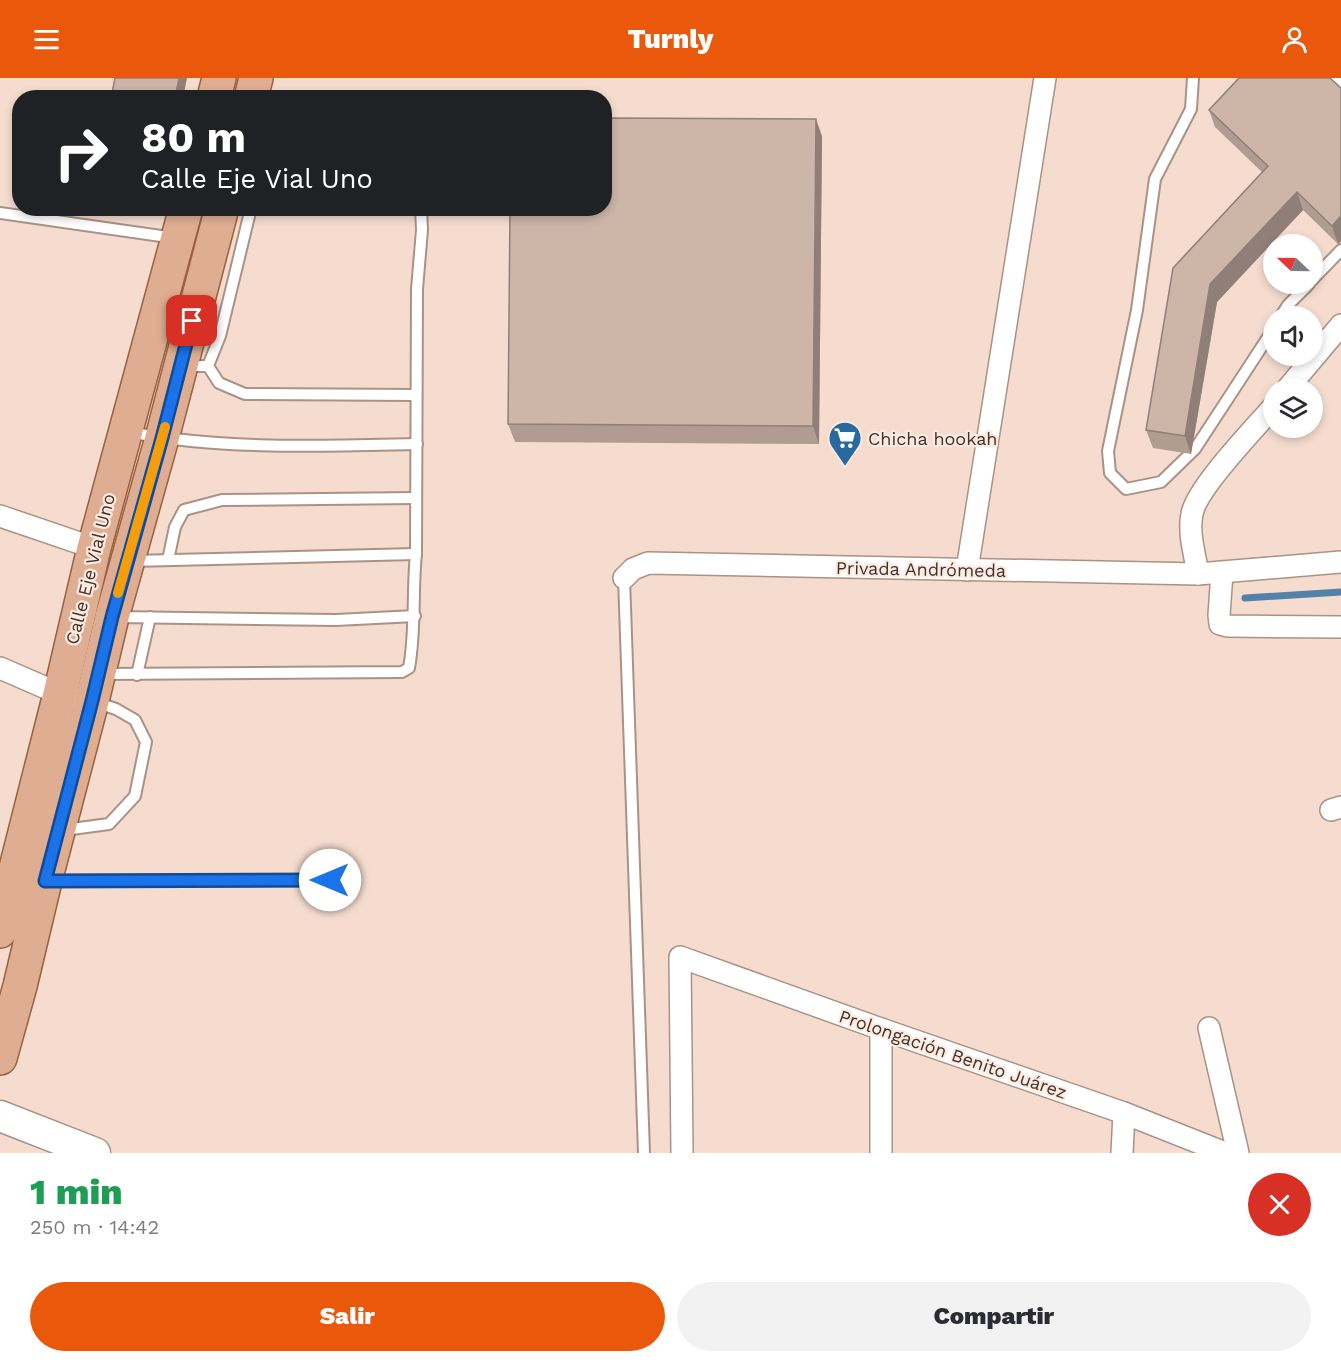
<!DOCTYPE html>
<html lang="es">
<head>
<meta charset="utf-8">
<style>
	:root { --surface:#fff; --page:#f2f2f3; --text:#2b2b33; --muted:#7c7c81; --accent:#ea580c }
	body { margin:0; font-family:"Work Sans",sans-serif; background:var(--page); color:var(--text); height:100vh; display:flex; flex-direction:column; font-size:22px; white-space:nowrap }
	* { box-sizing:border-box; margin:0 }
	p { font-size:20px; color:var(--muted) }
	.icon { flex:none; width:33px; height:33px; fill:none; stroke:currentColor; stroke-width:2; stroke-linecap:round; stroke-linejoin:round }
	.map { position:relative; height:1075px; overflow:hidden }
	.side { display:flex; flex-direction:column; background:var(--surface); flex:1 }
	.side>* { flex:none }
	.banner { position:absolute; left:12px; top:12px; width:600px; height:126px; border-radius:24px; box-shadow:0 3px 9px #0003; background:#202124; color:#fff; overflow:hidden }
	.needle { width:39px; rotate:292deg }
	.controls { position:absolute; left:1263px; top:156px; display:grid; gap:12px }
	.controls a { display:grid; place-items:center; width:60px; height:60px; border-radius:50%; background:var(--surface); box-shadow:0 3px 9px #0003; font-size:30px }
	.pin { position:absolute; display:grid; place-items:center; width:51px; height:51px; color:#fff; margin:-26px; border-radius:12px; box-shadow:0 3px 9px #0006 }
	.me { position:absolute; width:66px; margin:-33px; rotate:270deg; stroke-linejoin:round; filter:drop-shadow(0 0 4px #0008) }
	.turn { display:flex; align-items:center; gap:21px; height:126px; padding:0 30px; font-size:27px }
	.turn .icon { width:78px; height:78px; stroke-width:2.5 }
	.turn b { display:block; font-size:42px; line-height:51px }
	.round { display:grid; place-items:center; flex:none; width:63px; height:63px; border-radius:32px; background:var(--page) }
	.summary { display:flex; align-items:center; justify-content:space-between; height:102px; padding:0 30px }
	h1 { font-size:36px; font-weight:800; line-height:45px; color:#1e9e55 }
	.cta { display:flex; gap:12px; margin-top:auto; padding:12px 30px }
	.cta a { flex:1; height:69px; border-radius:36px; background:var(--accent); color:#fff; font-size:24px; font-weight:800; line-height:69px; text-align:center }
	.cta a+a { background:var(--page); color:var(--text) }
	header { display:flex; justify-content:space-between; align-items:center; height:78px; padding:0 30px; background:var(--accent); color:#fff; font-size:27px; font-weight:800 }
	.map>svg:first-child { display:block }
</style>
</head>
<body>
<header><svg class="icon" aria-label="menu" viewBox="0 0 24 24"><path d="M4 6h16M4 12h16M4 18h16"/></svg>Turnly<svg class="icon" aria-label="person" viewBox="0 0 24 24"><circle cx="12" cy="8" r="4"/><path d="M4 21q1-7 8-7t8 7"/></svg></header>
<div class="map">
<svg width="1341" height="1075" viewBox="0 0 1341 1075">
	<rect width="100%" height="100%" fill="#f5dccf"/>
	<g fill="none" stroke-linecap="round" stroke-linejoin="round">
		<polyline stroke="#5381a9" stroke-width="7" points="1245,520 1341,514"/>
		<g stroke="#a99286" stroke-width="14">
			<g id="lane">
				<polyline points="1193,0 1191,31 1155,101 1137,232 1108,373 1110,395 1126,411 1161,404 1195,371 1274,250"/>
				<polyline points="1333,0 1341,4"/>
				<polyline points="0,135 175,160"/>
				<polyline points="1312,202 1341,172"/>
				<polyline points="1281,238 1288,227 1309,206"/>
				<polyline points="183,288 208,288 220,258 251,130"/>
				<polyline points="208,288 219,305 245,316 416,317"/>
				<path d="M129 354C223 372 322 368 417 366"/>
				<polyline points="168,482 175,449 184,432 222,422 416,420"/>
				<polyline points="132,483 416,476"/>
				<polyline points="624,500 644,1075"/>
				<polyline points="116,539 336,542 415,538"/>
				<path d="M103 596 402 594 409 590C416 552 412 514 416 476L417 211 422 152 421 130"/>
				<polyline points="137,597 150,539"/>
				<polyline points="64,752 109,746 135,718 146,664 135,642 116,631 95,624"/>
				<polyline points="48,803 330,802"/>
			</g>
		</g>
		<g stroke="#a99286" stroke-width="24">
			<g id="street">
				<polyline points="1288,310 1341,247"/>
				<polyline points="0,438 94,470"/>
				<polyline points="967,492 1045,0"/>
				<polyline points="1222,495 1219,537 1220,546 1227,548 1341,549"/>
				<path d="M1198 496C1195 477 1188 455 1192 436 1196 411 1255 350 1274 328"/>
				<polyline points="624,500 633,491 648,485 1198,496 1341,484"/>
				<polyline points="0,590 60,616 72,619"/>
				<polyline points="1331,732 1341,729"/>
				<polyline points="1209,950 1238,1075"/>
				<polyline points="682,1075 680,879 881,951 1124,1035 1225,1075"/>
				<polyline points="881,1075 881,951"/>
				<polyline points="1122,1075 1124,1035"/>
			</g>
		</g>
		<g stroke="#a99286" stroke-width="33">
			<polyline id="secondary" points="0,1038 95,1075"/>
		</g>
		<g stroke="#996040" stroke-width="36">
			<g id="primary">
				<polyline points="214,20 219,0"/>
				<polyline points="251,20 256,0"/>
				<polyline points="0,853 60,616 94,470 186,130"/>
				<polyline points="0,980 20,908 45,803 92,623 112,539 162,360 222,130"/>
			</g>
		</g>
		<use href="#lane" stroke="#fff" stroke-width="10"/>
		<use href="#street" stroke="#fff" stroke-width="21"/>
		<use href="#secondary" stroke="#fff" stroke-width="30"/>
		<use href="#primary" stroke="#dfae92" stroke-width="33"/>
	</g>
	<g fill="#b09c90">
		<polygon points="1341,10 1341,163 1338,166 1303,132 1217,224 1191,376 1153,370 1146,352 1262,94 1215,49 1209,32"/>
		<polygon points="822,58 819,366 515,364 508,346"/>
	</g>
	<g fill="#907f76">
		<polygon points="179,0 187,0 183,20 175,20"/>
		<polygon points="816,41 822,58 819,366 813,348"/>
		<polygon points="1297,114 1303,132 1217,224 1191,376 1185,358 1210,206"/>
		<polygon points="1341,138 1341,163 1338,166 1332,148"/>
	</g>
	<g fill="#cdb5a8" stroke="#907f76" stroke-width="1.5">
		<polygon points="115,0 179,0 175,20 111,20"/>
		<polygon points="1239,0 1330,0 1341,10 1341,138 1332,148 1297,114 1210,206 1185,358 1146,352 1173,190 1268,88 1209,32"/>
		<polygon points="604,40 816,41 813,348 508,346 510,130 604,130"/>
	</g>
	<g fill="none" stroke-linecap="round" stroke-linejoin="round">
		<g stroke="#114b97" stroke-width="15">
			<polyline id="route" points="192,243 162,360 112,539 92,623 45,803 330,802"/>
		</g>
		<use href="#route" stroke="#1a73e8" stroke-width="10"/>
		<polyline stroke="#f59e0b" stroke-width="10" points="118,515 165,349"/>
	</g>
	<defs>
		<g id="supermarket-pin" transform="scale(1.725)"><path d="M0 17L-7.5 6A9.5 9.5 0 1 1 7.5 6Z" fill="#286aa0" stroke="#ffeae0"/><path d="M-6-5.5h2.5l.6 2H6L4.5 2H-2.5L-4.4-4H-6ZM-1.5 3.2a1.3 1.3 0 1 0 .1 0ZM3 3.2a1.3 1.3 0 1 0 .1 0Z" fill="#fff"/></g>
	</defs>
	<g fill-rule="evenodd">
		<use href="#supermarket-pin" x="845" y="360"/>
	</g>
	<g text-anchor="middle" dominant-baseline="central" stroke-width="4.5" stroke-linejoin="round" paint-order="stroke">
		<g font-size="18" fill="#3d332e" stroke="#ffeae0" text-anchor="start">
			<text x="868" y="360">Chicha hookah</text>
		</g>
		<g font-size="18" fill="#3d332e" stroke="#ffeae0">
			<text transform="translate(90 491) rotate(-76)">Calle Eje Vial Uno</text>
			<text transform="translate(921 491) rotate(1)">Privada Andrómeda</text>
			<text transform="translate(953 976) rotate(19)">Prolongación Benito Juárez</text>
		</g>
	</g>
</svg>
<div class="controls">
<a><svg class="needle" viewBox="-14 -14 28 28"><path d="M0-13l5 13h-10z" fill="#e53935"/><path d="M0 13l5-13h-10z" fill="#7c7c81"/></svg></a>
<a><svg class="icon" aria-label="sound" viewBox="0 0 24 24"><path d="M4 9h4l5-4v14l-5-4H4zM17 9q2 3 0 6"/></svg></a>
<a><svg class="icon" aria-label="layers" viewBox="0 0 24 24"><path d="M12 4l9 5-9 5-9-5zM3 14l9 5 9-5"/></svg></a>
</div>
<div class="pin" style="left:192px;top:243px;background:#d93025"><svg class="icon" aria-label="arrive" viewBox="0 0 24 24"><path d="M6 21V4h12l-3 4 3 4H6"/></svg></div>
<svg class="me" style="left:330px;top:802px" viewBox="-20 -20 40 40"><circle r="19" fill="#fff"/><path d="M0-13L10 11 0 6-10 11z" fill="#1a73e8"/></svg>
<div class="banner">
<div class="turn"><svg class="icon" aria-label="right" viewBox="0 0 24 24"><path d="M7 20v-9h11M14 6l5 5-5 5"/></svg><div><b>80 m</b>Calle Eje Vial Uno</div></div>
</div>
</div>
<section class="side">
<div class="summary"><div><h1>1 min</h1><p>250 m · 14:42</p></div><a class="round" style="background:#d93025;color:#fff"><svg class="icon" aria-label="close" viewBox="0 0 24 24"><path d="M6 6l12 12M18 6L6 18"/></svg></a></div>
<div class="cta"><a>Salir</a><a>Compartir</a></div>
</section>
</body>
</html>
